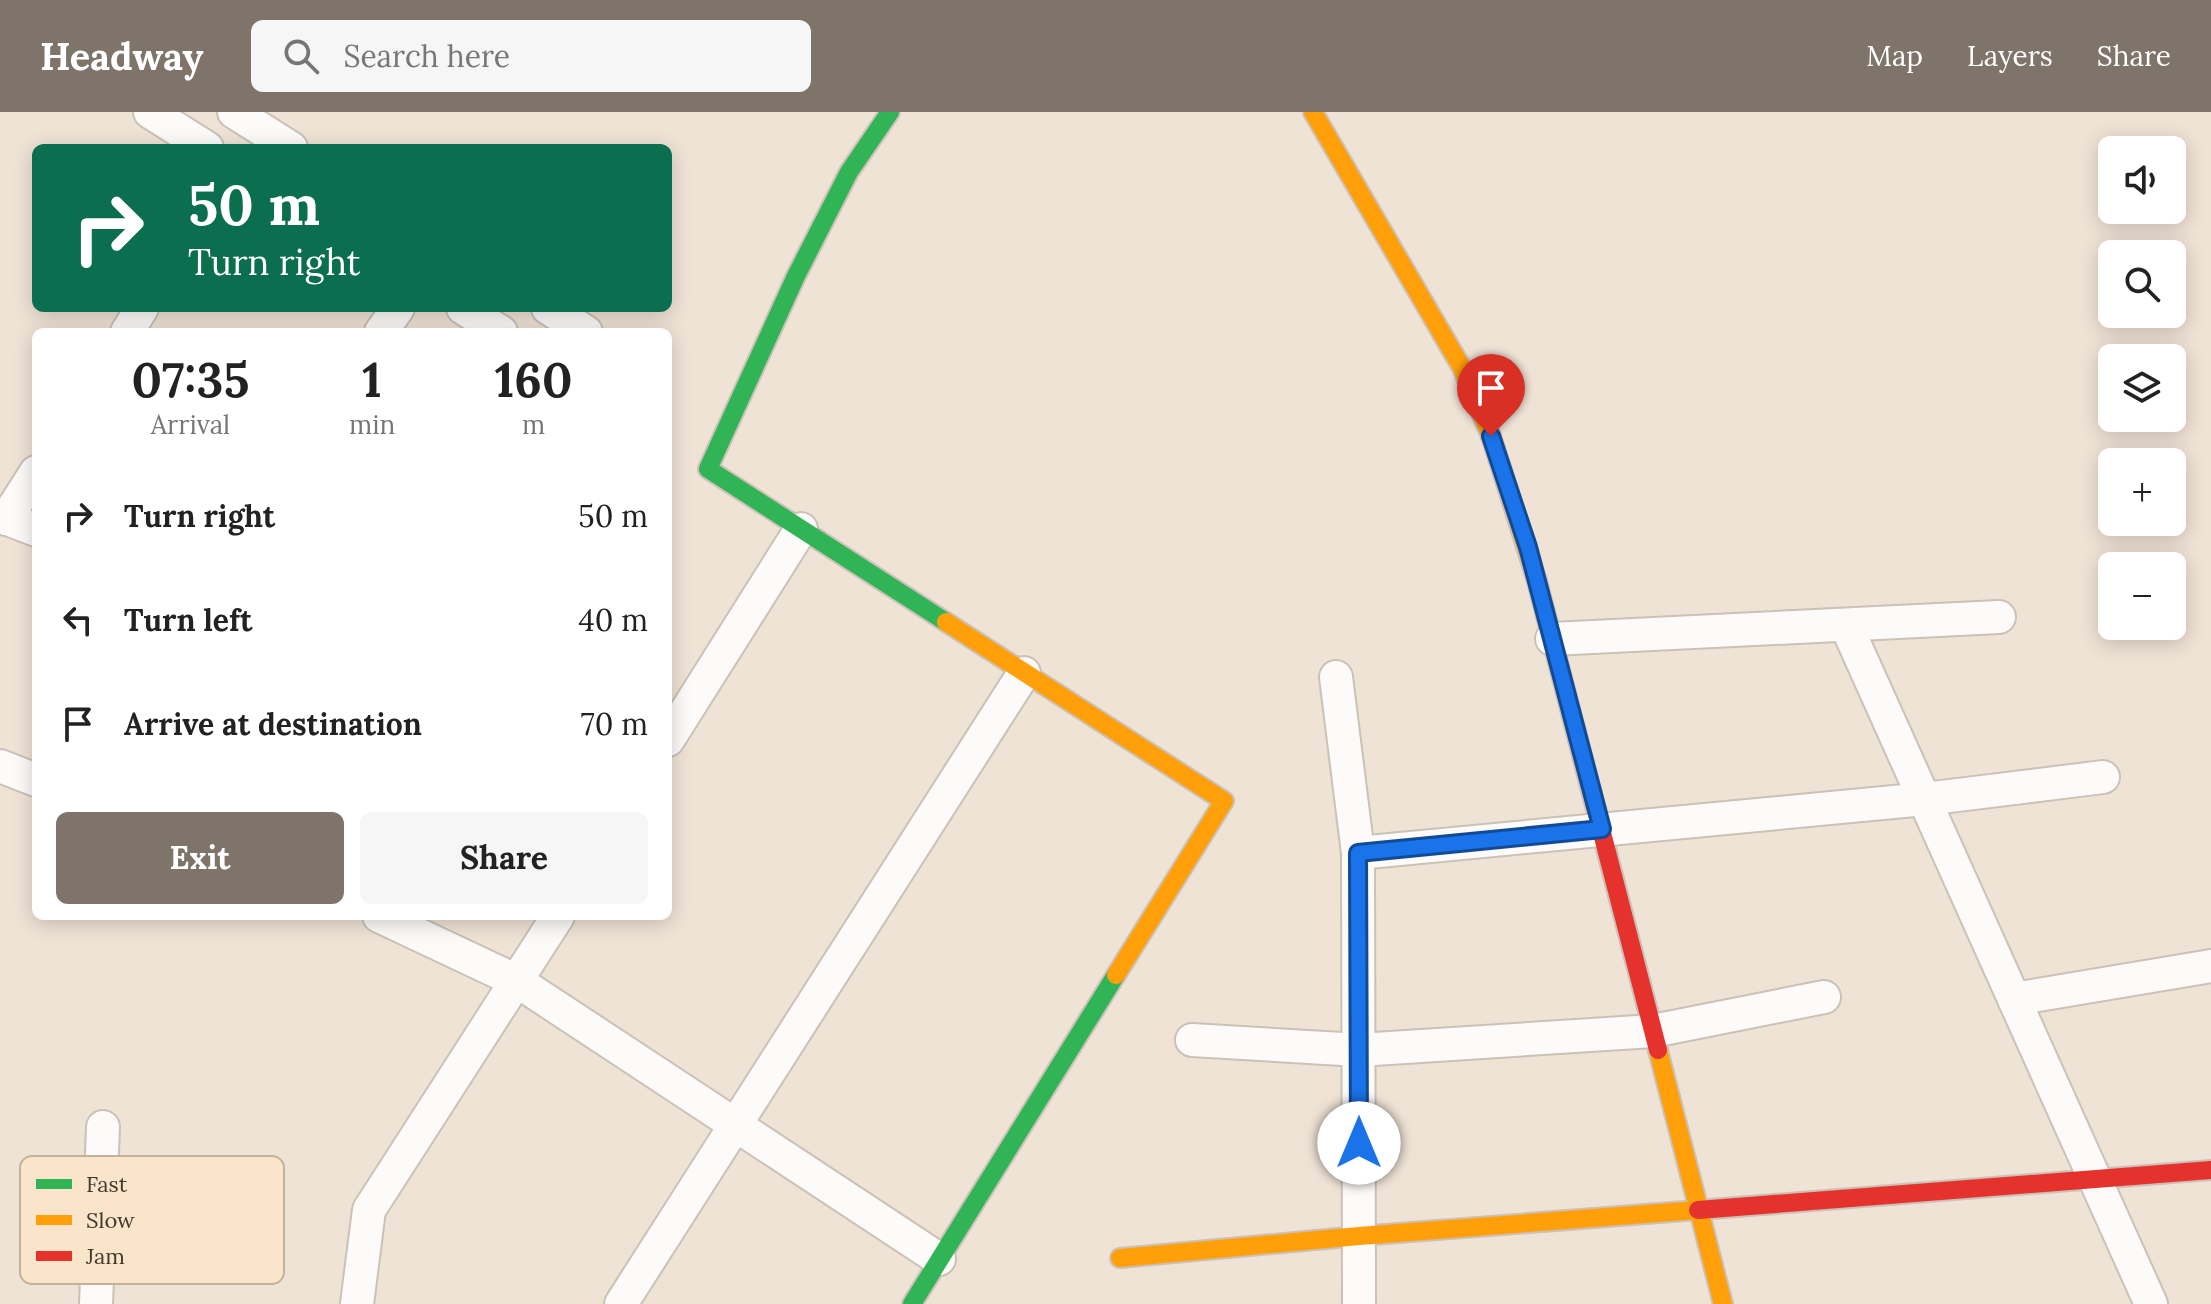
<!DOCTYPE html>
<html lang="en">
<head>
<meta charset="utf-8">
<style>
	:root { --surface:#fff; --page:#f6f6f6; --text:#222; --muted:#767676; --accent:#7f7469 }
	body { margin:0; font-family:Lora,serif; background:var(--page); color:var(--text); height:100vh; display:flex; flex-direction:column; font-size:30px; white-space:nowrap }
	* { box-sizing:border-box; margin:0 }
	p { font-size:26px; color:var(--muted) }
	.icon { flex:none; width:44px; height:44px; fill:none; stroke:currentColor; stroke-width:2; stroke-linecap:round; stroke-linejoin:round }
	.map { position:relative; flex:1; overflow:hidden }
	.side { position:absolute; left:32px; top:216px; width:640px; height:592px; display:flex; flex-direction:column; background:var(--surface); border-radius:12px; box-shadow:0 4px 20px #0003 }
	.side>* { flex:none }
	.banner { position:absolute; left:32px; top:32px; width:640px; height:168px; border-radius:12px; box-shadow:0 4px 20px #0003; background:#0b6e4f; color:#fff; overflow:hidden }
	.fabs { position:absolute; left:2098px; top:24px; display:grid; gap:16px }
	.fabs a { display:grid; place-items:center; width:88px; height:88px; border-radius:12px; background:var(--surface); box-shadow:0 4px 20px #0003; font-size:40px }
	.pin { position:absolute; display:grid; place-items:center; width:68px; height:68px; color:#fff; margin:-82px -34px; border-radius:50% 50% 50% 0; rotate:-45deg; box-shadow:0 0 8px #0007 }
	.pin .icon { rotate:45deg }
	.me { position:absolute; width:88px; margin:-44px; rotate:0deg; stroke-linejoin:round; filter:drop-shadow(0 0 6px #0008) }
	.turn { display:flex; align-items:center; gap:28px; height:168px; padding:0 24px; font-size:36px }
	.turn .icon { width:104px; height:104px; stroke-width:2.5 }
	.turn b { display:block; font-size:56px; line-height:68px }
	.eta { display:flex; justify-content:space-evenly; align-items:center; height:136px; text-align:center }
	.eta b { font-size:48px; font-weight:700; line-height:56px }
	.button { display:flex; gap:16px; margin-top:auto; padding:16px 24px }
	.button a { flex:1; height:92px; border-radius:12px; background:var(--accent); color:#fff; font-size:32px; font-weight:700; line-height:92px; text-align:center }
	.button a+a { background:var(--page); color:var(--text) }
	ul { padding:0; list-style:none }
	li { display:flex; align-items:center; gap:24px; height:104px; padding:0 24px }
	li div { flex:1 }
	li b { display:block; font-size:30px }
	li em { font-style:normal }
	header { display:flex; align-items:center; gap:48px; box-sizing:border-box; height:112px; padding:0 40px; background:var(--accent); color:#fff }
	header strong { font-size:38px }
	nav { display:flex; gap:44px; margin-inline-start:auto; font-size:28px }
	.search { width:560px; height:72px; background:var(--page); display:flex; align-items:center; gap:20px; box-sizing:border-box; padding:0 28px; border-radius:12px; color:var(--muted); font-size:30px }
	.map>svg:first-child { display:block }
</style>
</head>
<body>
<header>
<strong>Headway</strong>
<div class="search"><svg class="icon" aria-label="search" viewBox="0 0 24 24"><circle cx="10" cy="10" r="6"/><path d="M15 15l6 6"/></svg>Search here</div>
<nav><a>Map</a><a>Layers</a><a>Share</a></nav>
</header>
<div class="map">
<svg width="2211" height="1192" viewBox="0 0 2211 1192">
	<rect width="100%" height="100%" fill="#efe3d5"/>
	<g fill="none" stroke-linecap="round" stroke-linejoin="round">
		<g stroke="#cbc1b7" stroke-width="36">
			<g id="street">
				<polyline points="150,0 207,36"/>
				<polyline points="234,0 291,36"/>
				<polyline points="463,196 501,220"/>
				<polyline points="548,196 586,220"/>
				<polyline points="127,220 142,196"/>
				<polyline points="381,220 398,196"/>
				<polyline points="0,404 36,418"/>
				<polyline points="6,407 36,360"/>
				<polyline points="1846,513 2151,1192"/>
				<polyline points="1552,527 1999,505"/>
				<polyline points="1336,565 1358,741 1359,1192"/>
				<polyline points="668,628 801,417"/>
				<polyline points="0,654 36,668"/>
				<polyline points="1358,741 1925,687 2103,665"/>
				<polyline points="379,804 517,869 939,1147"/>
				<polyline points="2014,887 2211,854"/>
				<polyline points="1192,928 1359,938 1653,919 1824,885"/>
				<polyline points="96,1192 103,1015"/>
				<polyline points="357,1192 369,1098 558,804"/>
				<polyline points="621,1192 1024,561"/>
			</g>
		</g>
		<g stroke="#cbc1b7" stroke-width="22">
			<g id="fast">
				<polyline points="890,0 849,60 796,164 708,357 946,510"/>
				<polyline points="912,1192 1116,863"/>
			</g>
		</g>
		<g stroke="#cbc1b7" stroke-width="22">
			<g id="slow">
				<polyline points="1313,0 1462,256 1491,324 1537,469"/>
				<polyline points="946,510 1224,689 1116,863"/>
				<polyline points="1658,938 1723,1192"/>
				<polyline points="1120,1146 1359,1124 1698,1098"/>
			</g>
		</g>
		<g stroke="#cbc1b7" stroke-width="22">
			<g id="jam">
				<polyline points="1537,469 1658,938"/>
				<polyline points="1698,1098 2211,1058"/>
			</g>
		</g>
		<use href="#street" stroke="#fdfbf9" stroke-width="32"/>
		<use href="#fast" stroke="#30b455" stroke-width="18"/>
		<use href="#slow" stroke="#ff9f0a" stroke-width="18"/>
		<use href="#jam" stroke="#e5322d" stroke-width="18"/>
	</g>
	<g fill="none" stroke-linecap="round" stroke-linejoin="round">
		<g stroke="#114b97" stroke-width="20">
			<polyline id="route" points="1359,1031 1358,741 1602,717 1528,435 1491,324"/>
		</g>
		<use href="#route" stroke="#1a73e8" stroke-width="14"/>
	</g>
	<rect x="20" y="1044" width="264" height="128" rx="12" fill="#fae4ca" stroke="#c3b19c" stroke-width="2"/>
	<rect x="36" y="1067" width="36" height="10" fill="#30b455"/>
	<rect x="36" y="1103" width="36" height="10" fill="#ff9f0a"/>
	<rect x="36" y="1139" width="36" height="10" fill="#e5322d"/>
	<g font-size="22" fill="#42392f">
		<text x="86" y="1080">Fast</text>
		<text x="86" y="1116">Slow</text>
		<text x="86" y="1152">Jam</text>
	</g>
</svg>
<div class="fabs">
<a><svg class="icon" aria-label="sound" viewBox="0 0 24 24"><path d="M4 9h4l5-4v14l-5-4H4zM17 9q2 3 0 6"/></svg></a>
<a><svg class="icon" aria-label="search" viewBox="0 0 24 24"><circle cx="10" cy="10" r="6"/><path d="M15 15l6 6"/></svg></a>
<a><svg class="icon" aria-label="layers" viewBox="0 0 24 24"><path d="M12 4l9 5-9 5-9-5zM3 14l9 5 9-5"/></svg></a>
<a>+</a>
<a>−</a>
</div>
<div class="pin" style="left:1491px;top:324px;background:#d93025"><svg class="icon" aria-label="arrive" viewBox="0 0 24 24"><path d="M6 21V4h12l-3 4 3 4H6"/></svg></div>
<svg class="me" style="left:1359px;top:1031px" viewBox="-20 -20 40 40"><circle r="19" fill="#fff"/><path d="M0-13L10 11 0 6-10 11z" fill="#1a73e8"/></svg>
<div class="banner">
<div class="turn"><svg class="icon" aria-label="right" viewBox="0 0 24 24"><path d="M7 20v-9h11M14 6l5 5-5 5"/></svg><div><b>50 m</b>Turn right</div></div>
</div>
<section class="side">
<div class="eta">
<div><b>07:35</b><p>Arrival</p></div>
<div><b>1</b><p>min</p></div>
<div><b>160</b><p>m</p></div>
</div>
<ul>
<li><svg class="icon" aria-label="right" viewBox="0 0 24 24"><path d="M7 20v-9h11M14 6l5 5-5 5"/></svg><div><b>Turn right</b></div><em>50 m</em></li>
<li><svg class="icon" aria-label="left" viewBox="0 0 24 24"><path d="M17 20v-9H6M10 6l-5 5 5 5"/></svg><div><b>Turn left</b></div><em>40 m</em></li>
<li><svg class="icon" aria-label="arrive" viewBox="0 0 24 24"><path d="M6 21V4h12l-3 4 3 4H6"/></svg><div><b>Arrive at destination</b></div><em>70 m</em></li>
</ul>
<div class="button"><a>Exit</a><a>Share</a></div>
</section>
</div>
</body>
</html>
